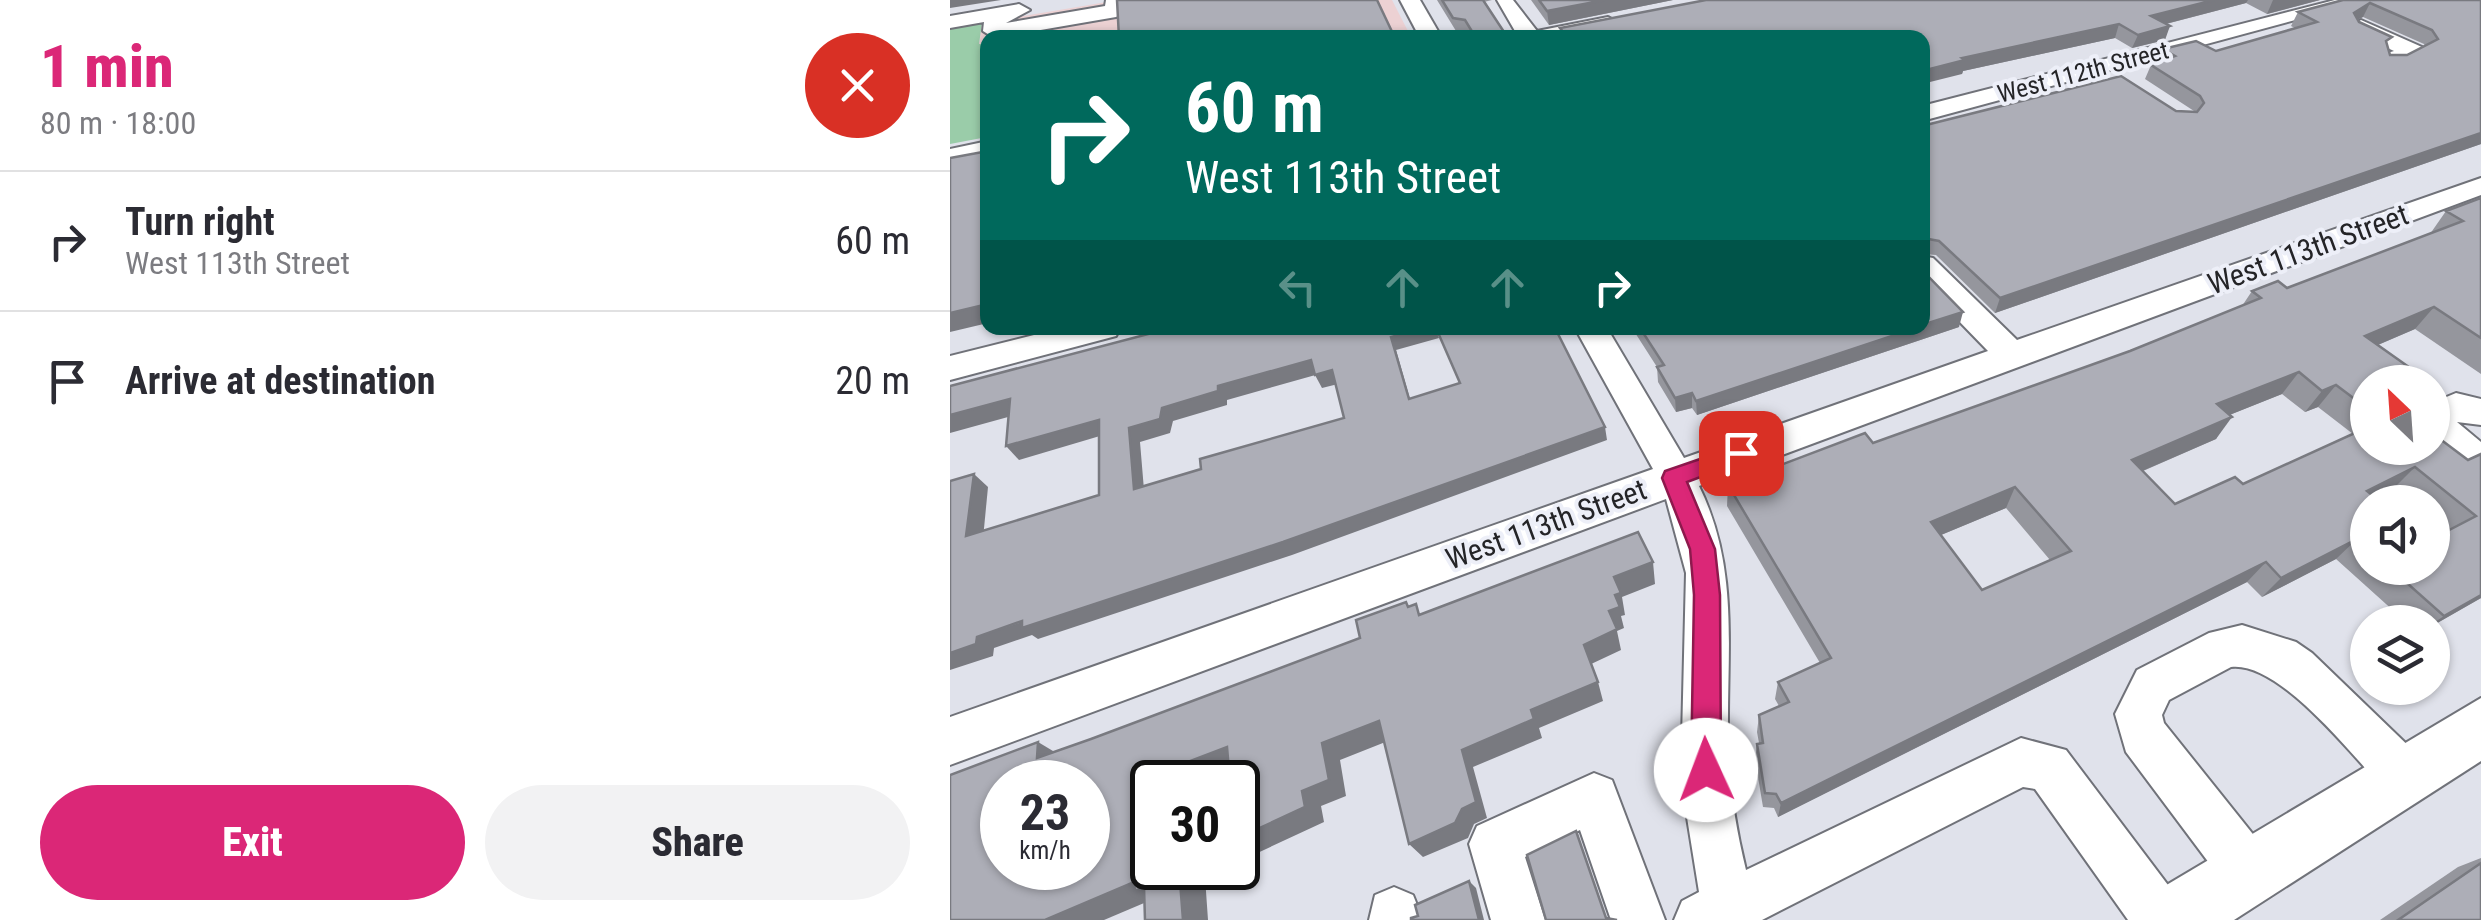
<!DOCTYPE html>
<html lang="en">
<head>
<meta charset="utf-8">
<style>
	:root { --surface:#fff; --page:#f2f2f3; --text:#2b2b33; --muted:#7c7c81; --line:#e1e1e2; --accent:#db2777 }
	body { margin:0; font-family:"Roboto Condensed",sans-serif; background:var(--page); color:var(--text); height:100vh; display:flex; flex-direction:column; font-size:38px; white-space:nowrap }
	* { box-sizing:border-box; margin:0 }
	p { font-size:32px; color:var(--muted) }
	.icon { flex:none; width:55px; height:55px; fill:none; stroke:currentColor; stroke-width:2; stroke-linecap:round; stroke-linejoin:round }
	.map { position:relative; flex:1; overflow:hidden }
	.panel { display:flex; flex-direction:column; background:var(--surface); width:950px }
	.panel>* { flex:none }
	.hud { position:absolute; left:30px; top:30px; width:950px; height:305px; border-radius:20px; box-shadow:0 2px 8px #0004; background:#00695c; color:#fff; overflow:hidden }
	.needle { width:65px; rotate:335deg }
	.tools { position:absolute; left:1400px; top:365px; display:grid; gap:20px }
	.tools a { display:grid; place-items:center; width:100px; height:100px; border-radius:50%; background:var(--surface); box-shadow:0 2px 8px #0004; font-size:50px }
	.speed { position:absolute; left:30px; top:760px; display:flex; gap:20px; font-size:50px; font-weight:700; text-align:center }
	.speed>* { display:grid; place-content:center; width:130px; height:130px; border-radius:50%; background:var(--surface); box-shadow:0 2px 8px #0004; line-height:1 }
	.speed small { font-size:25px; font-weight:400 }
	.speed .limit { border:5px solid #111; border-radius:15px; background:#fff; color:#111 }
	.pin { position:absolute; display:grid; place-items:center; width:85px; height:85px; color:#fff; margin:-42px; border-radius:20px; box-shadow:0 5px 15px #0006 }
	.me { position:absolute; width:110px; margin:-55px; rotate:358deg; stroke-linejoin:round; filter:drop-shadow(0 0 8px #0008) }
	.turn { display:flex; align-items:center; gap:35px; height:210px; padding:0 40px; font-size:45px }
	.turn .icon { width:130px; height:130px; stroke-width:2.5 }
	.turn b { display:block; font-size:70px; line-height:85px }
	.lanes { display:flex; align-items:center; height:95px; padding:0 40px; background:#0003; justify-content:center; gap:50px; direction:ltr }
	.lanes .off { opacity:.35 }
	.round { display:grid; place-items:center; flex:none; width:105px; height:105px; border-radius:52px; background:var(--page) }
	.summary { display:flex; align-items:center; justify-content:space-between; height:170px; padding:0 40px }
	h1 { font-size:60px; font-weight:800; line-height:75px; color:var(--accent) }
	.cta { display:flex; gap:20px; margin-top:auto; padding:20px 40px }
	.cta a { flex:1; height:115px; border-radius:60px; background:var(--accent); color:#fff; font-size:40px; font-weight:800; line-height:115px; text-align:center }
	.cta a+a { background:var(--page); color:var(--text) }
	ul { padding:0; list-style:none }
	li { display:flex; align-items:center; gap:30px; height:140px; padding:0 40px; border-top:2px solid var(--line) }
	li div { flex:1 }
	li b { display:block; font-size:38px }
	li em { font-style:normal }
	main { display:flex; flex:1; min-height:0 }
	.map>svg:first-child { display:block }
</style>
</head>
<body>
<main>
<section class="panel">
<div class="summary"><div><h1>1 min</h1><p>80 m · 18:00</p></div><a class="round" style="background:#d93025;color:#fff"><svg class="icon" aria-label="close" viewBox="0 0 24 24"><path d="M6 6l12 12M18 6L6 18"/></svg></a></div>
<ul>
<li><svg class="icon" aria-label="right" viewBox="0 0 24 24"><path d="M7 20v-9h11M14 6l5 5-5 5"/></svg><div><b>Turn right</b><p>West 113th Street</p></div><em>60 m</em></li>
<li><svg class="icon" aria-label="arrive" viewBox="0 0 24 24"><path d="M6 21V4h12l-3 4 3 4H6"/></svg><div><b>Arrive at destination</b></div><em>20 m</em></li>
</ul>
<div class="cta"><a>Exit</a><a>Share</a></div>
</section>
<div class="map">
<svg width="1531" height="920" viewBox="0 0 1531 920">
	<rect width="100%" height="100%" fill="#e0e2eb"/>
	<polygon fill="#ecd1d3" points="169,0 442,0 461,37 38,38 37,43 29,45 32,23"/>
	<polygon fill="#9acca9" points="32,23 29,44 37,43 37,137 0,144 0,28"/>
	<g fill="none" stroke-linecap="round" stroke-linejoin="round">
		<g stroke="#707279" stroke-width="4">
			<g id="minor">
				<polygon points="156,0 176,0 177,11 166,17 44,38 33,31 34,22 0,28 0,16 69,4 80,10 56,23 155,6"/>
				<polygon points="450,0 470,0 492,38 470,38"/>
				<polygon points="547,0 563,0 587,31 658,17 669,23 621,38 569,38"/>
				<polygon points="1385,0 1419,0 972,121 972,106"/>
				<polygon points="1411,20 1472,47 1475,52 1447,65 1431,65 1431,55 1444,51 1403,32 1400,27"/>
				<polygon points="38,141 38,157 0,165 0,149"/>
				<path d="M1531 178V195L749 486C789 567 777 647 778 734 778 780 785 825 796 870L1071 738 1116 750 1230 901 1238 920H1178L1085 789 1073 787 812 920H724L732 901 749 892 731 780 736 573 716 499 0 765V717L703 469 625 328H657L734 458 1038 351 972 283V256L983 258 1067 340Z"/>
				<polygon points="112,328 170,328 166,336 0,380 0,356"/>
				<polygon points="1506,393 1531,399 1531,425 1507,422 1531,442 1531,478 1518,473 1482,442 1482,403"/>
				<path d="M1292 625 1346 642 1362 653 1471 758 1478 775 1471 792 1454 799 1437 792C1404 758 1330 661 1281 667L1219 700 1212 715 1214 723 1318 853 1325 872 1318 891 1299 898 1280 891 1176 752 1165 714 1187 670 1259 633Z"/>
				<polygon points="644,773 662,780 715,920 661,920 630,830 575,857 595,920 541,920 519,844 527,826"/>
				<polygon points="444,887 463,895 473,920 419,920 425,895"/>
			</g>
		</g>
		<g stroke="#707279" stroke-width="4">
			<polygon id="major" points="1531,698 1531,761 1284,920 1188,920 1198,896"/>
		</g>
		<use href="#minor" fill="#fff" fill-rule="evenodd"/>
		<use href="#major" fill="#fff" fill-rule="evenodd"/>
	</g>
	<g fill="#95969d" fill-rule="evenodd">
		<polygon points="487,0 542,0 534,2 558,38 520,38 518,33 506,31"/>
		<polygon points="581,0 723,0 599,25"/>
		<polygon points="756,0 1370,0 1317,14 1296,3 1216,24 1215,40 1182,48 1165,38 1013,71 1012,74 611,34 610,28"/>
		<path d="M1393 0H1531V144L1045 313 986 255 973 254V271L1009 327 747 415 742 408 726 412 708 382 707 367 682 328H972V126L1226 111H1244L1195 79 1201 65 1208 62 1213 49 1266 51 1347 29 1341 26 1348 12ZM1413 17 1474 44 1475 46 1457 55H1440L1437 45 1409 22 1408 19Z"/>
		<path d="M1531 198V374L1465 329 1428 345 1418 382V448L1518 460 1531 454V598L1482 626V622H1456L1386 559 1312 597 1297 582 828 817 824 808 813 807 805 759 807 744 809 743 807 732 809 715 829 706 825 699 828 682 870 663 777 506 778 485 923 443 1180 351 1292 306 1302 291 1337 288 1480 234 1496 211ZM1332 394 1355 412 1368 407 1403 434 1293 484 1225 504 1193 471 1266 439 1279 415ZM1444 488 1461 502H1482V520L1496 531 1482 568H1418V502ZM1056 508 1100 560 1032 590 991 535Z"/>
		<polygon points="1531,858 1531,920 1430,920 1508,867"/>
	</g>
	<g fill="#797a80">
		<polygon points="0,0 51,0 0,8"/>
		<polygon points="655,0 723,0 599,25 597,11"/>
		<polygon points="1264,0 1298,0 1296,3 1196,29 1201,16"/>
		<polygon points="1323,0 1370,0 1317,14"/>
		<polygon points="1420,3 1413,17 1396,26 1404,13"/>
		<polygon points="1169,24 1165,38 1013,71 1012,74 972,84 972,71 1012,58"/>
		<polygon points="1220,26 1215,40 1182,48 1188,35"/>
		<polygon points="1531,133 1531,144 1045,313 1050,298"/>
		<polygon points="38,304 38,323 0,332 0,313"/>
		<polygon points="1484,307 1465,329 1397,358 1415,336"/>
		<polygon points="1013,312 1009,327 747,415 746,401 966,328 972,328 972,325"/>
		<polygon points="473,328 485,328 489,338 446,350 464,413 459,399 441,337"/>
		<polygon points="361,360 369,374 277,400 277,405 223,421 220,433 190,442 195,502 184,489 179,428 212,408 268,386"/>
		<polygon points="382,370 388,384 372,388 365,375"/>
		<polygon points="1349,372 1332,394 1252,426 1267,404"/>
		<polygon points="1386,385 1368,407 1355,412 1372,391"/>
		<polygon points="742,393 742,408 726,412 725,398"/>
		<polygon points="60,399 73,413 0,433 0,415"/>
		<polygon points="1282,417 1266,439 1169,481 1182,460"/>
		<polygon points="1418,418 1418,427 1403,434"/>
		<polygon points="149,420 160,433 69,460 56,446"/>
		<polygon points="655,427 657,440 342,555 88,639 82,635 44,648 43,656 0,670 0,653 27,637"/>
		<polygon points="1465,467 1444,488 1396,511 1417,491"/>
		<polygon points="24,474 38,487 32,549 16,536"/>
		<polygon points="1065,487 1056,508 974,542 981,522"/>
		<polygon points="1407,539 1386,559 1312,597 1331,578"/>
		<polygon points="703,562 705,584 672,597 675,615 671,616 674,628 667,631 671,650 639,665 634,645 659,611 665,595 664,577"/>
		<polygon points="1316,562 1297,582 828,817 831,803"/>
		<polygon points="1531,595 1531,598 1482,626 1482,624 1494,616"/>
		<polygon points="648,682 653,701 589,728 592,738 523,767 537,818 524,824 518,838 473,857 459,844 512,750 581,710"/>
		<polygon points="429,721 443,739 390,760 396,796 371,806 374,822 288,862 288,838 352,791 372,743"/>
		<polygon points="88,742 118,760 87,758"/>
		<polygon points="277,747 298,764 253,782 223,782 222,768"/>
		<polygon points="229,868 276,868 255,877 258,920 233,920"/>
		<polygon points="519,881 526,888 534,920 529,920"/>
		<polygon points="184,882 213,895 154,920 95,920"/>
	</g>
	<g fill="#adaeb7" stroke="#797a80" stroke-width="2.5" fill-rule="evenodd">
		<polygon points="167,0 427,0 445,38 169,38"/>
		<polygon points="492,0 533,0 558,38 526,38 515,20 503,18"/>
		<polygon points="589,0 655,0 597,11"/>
		<polygon points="756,0 1264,0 1201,16 1220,26 1188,35 1169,24 1012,58 1015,60 972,71 972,38 593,38 614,33 610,28"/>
		<path d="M1393 0H1531V133L1050 298 989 241 973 238V271L1013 312 972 325V126L1171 76 1226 111 1247 112 1254 103 1250 96 1201 65 1225 56 1213 49 1246 41 1266 51 1367 22 1348 12ZM1420 3 1482 30 1488 39 1457 55H1440L1436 41 1442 37 1409 22 1404 13Z"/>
		<polygon points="38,151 38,304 0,313 0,158"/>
		<path d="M1531 198V338L1484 307 1415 336 1480 382H1418V409L1386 385 1372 391 1349 372 1267 404 1282 417 1182 460 1225 504 1285 477 1293 484 1418 427V448H1482V433L1518 460 1531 454V595L1494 616 1440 568H1482V539L1526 516 1465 467 1417 491 1431 502H1418V548L1407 539 1331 578 1316 562 831 803 826 794 815 793 807 744 813 743 809 715 839 702 828 682 881 658 778 485 915 433 923 443 1180 351 1311 298 1302 291 1328 281 1337 288 1513 221 1496 211ZM1065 487 1121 551 1032 590 981 522Z"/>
		<path d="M221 328H473L441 337 459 399 510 383 486 328H605L655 427 333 542 72 628V621L27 637 26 644 0 653V481L24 474 16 536 149 495V420L56 446 60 399 0 415V386ZM361 360 365 375 382 370 394 418 250 459 251 469 184 489 179 428 210 419 212 408 268 391V386Z"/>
		<polygon points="690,328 966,328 746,401 742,393 725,398 707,367 714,365"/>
		<path d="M688 532 703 562 664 577 671 593 665 595 670 607 659 611 667 629 634 645 648 682 581 710 584 719 512 750 526 802 512 809 505 823 459 844 429 721 372 743 379 780 352 791 355 807 288 838V782H280L277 747 222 768 223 782H202V868H229L233 920H195L194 887 185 891 184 882 95 920H0V775L88 742 87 758 141 739 410 638 406 620 456 602 458 607 466 604 469 615ZM52 782H138V868H52Z"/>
		<polygon points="626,831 656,918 667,920 596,920 577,855"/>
		<polygon points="1531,863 1531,920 1448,920"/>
		<polygon points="519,881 529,920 461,920 461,918 468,916 465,905"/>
	</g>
	<polygon fill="#db2777" stroke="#8e194d" stroke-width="2.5" points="791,445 803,453 799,459 737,482 765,549 770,595 771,770 767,780 756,785 746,780 741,770 744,595 740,549 712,478 715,471"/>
	<g text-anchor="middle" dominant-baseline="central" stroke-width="8" stroke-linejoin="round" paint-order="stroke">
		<g font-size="25" fill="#242427" stroke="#edeff8">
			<text transform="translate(1133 72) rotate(-15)">West 112th Street</text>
		</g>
		<g font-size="30" fill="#242427" stroke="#edeff8">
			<text transform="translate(1358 249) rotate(-20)">West 113th Street</text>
			<text transform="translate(596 524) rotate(-20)">West 113th Street</text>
		</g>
	</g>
</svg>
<div class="tools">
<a><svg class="needle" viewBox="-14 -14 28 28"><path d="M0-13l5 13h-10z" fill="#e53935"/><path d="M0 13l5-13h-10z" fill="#7c7c81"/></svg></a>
<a><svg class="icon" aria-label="sound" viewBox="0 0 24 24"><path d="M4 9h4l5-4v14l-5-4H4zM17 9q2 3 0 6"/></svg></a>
<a><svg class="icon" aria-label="layers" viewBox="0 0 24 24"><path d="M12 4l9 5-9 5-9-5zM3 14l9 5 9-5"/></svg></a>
</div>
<div class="speed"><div>23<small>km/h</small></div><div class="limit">30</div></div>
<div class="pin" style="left:791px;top:453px;background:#d93025"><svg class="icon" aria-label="arrive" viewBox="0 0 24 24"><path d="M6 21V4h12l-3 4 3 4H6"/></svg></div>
<svg class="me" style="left:756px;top:770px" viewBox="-20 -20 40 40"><circle r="19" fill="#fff"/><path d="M0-13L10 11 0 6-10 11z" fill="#db2777"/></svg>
<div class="hud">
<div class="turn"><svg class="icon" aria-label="right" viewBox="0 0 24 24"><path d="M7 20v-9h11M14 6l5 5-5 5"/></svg><div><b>60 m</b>West 113th Street</div></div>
<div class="lanes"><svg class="icon off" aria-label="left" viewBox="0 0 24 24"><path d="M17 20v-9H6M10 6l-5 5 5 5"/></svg><svg class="icon off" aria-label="ahead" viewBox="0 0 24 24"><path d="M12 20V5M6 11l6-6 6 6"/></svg><svg class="icon off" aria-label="ahead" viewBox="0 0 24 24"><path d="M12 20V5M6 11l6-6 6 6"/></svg><svg class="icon" aria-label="right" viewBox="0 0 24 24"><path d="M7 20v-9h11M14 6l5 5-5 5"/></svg></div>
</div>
</div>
</main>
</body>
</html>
